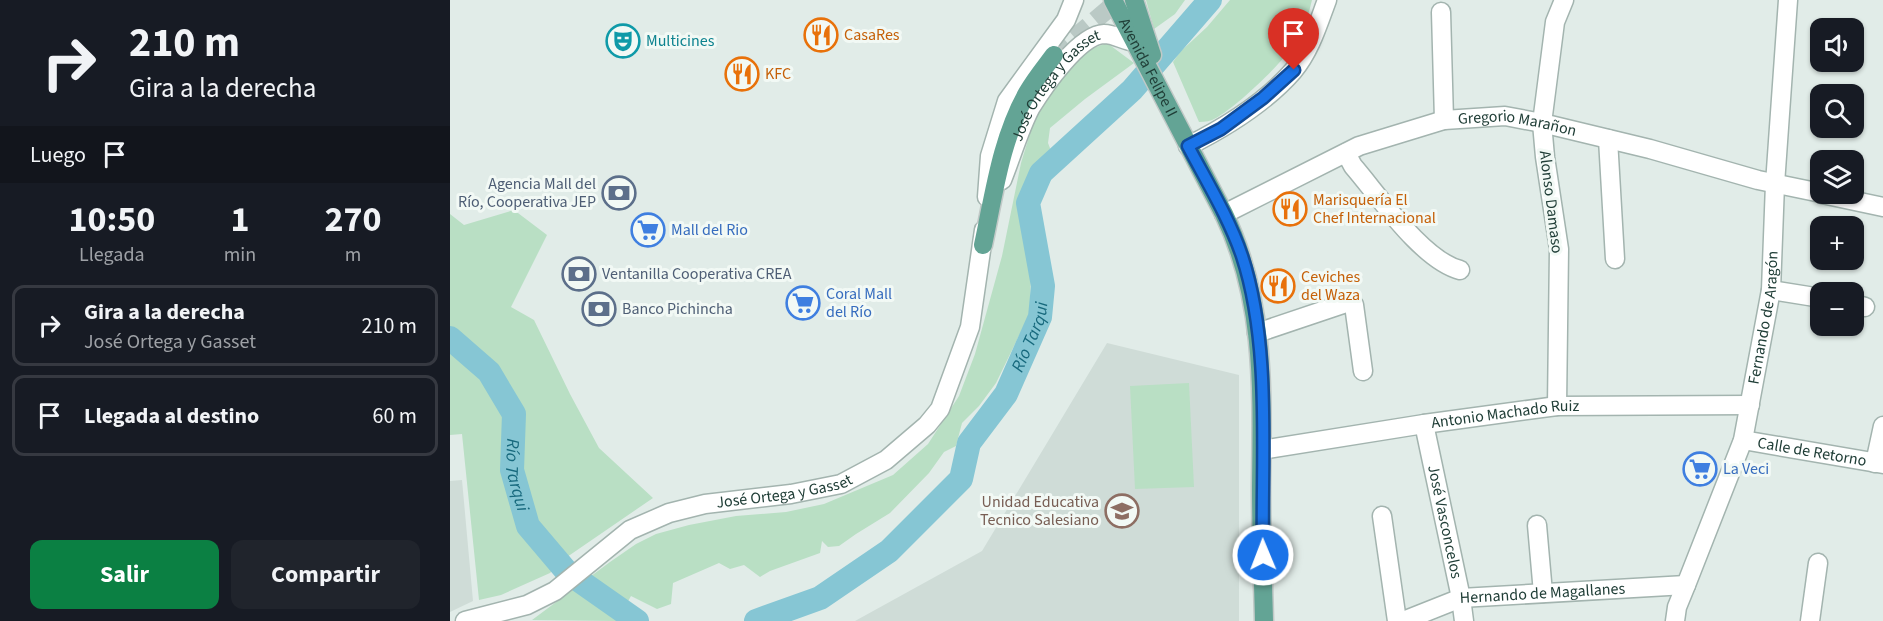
<!DOCTYPE html>
<html lang="es">
<head>
<meta charset="utf-8">
<style>
	:root { --surface:#171b24; --page:#20242c; --text:#f1f3f6; --muted:#9ea1a6; --line:#363941; --accent:#0b8043 }
	body { margin:0; font-family:"Source Sans 3",sans-serif; background:var(--page); color:var(--text); height:100vh; display:flex; flex-direction:column; font-size:22px; white-space:nowrap }
	* { box-sizing:border-box; margin:0 }
	p { font-size:20px; color:var(--muted) }
	.icon { flex:none; width:33px; height:33px; fill:none; stroke:currentColor; stroke-width:2; stroke-linecap:round; stroke-linejoin:round }
	.map { position:relative; flex:1; overflow:hidden }
	.sheet { display:flex; flex-direction:column; background:var(--surface); width:450px }
	.sheet>* { flex:none }
	.guide { background:#171b24; color:var(--text); overflow:hidden }
	.buttons { position:absolute; left:1360px; top:18px; display:grid; gap:12px }
	.buttons a { display:grid; place-items:center; width:54px; height:54px; border-radius:12px; background:var(--surface); box-shadow:0 2px 4px #0004; font-size:30px }
	.pin { position:absolute; display:grid; place-items:center; width:51px; height:51px; color:#fff; margin:-62px -26px; border-radius:50% 50% 50% 0; rotate:-45deg; box-shadow:0 0 6px #0007 }
	.pin .icon { rotate:45deg }
	.me { position:absolute; width:66px; margin:-33px; rotate:359deg; stroke-linejoin:round; filter:drop-shadow(0 0 4px #0008) }
	.turn { display:flex; align-items:center; gap:21px; height:126px; padding:0 30px; font-size:27px }
	.turn .icon { width:78px; height:78px; stroke-width:2.5 }
	.turn b { display:block; font-size:42px; line-height:51px }
	.then { display:flex; align-items:center; height:57px; padding:0 30px; background:#0003; gap:12px; font-size:22px }
	.eta { display:flex; justify-content:space-evenly; align-items:center; height:102px; text-align:center }
	.eta b { font-size:36px; font-weight:700; line-height:42px }
	.action { display:flex; gap:12px; margin-top:auto; padding:12px 30px }
	.action a { flex:1; height:69px; border-radius:12px; background:var(--accent); color:#fff; font-size:24px; font-weight:700; line-height:69px; text-align:center }
	.action a+a { background:var(--page); color:var(--text) }
	ul { padding:0; list-style:none }
	li { display:flex; align-items:center; gap:18px; height:81px; margin:0 12px 9px; padding:0 18px; border:3px solid var(--line); border-radius:12px }
	li div { flex:1 }
	li b { display:block; font-size:22px }
	li em { font-style:normal }
	main { display:flex; flex:1; min-height:0 }
	.map>svg:first-child { display:block }
</style>
</head>
<body>
<main>
<section class="sheet">
<div class="guide">
<div class="turn"><svg class="icon" aria-label="right" viewBox="0 0 24 24"><path d="M7 20v-9h11M14 6l5 5-5 5"/></svg><div><b>210 m</b>Gira a la derecha</div></div>
<div class="then">Luego<svg class="icon" aria-label="arrive" viewBox="0 0 24 24"><path d="M6 21V4h12l-3 4 3 4H6"/></svg></div>
</div>
<div class="eta">
<div><b>10:50</b><p>Llegada</p></div>
<div><b>1</b><p>min</p></div>
<div><b>270</b><p>m</p></div>
</div>
<ul>
<li><svg class="icon" aria-label="right" viewBox="0 0 24 24"><path d="M7 20v-9h11M14 6l5 5-5 5"/></svg><div><b>Gira a la derecha</b><p>José Ortega y Gasset</p></div><em>210 m</em></li>
<li><svg class="icon" aria-label="arrive" viewBox="0 0 24 24"><path d="M6 21V4h12l-3 4 3 4H6"/></svg><div><b>Llegada al destino</b></div><em>60 m</em></li>
</ul>
<div class="action"><a>Salir</a><a>Compartir</a></div>
</section>
<div class="map">
<svg width="1433" height="621" viewBox="0 0 1433 621">
	<rect width="100%" height="100%" fill="#e1ece8"/>
	<g fill="#cfdcd7">
		<polygon points="657,343 789,375 789,621 405,621 532,551"/>
		<polygon points="12,480 23,601 0,612 0,481"/>
	</g>
	<g fill="#b9dfc4">
		<polygon points="696,0 735,0 725,14 704,29"/>
		<path d="M780 0H862C859 12 856 25 850 36 838 58 789 105 766 118 761 121 755 122 749 122L723 62 730 52 757 27Z"/>
		<polygon points="657,43 684,63 635,99 600,128 598,143 608,169 574,221 581,270 580,313 546,383 529,406 512,423 506,446 494,452 479,473 440,513 406,534 389,546 378,547 372,541 370,553 320,571 310,577 294,565 280,569 269,563 223,583 221,604 207,609 181,596 167,621 82,620 160,562 186,544 206,534 239,525 286,516 336,512 374,504 443,475 478,444 509,396 525,354 552,256 571,163 585,117 617,71 641,49"/>
		<polygon points="64,210 97,235 61,307 84,320 120,394 149,448 203,498 117,557 100,573 51,595 29,600 12,434 0,435 0,214 14,225"/>
		<polygon points="739,383 744,487 685,489 680,386"/>
	</g>
	<g fill="none" stroke-linecap="round" stroke-linejoin="round">
		<g stroke="#86c6d4" stroke-width="24">
			<path id="s1" d="M0 338 39 372 64 414 62 470 78 526 117 572 187 621"/>
			<path id="s2" d="M306 621 370 598 439 551 511 479 519 443 556 394 590 317 593 286 578 203 591 173 682 90 760 0"/>
		</g>
		<polyline stroke="#bac9c5" stroke-width="18" stroke-dasharray="18 9" stroke-linecap="butt" points="604,55 669,0"/>
		<g stroke="#a3b4af" stroke-width="21">
			<g id="minor">
				<polyline points="991,12 994,120"/>
				<polyline points="1158,139 1165,259"/>
				<path d="M738 146C776 127 815 103 843 71 860 51 868 24 877 0"/>
				<path d="M896 153 903 166C929 196 972 260 1010 270"/>
				<path id="s3" d="M552 180C561 158 570 127 581 107 594 86 629 35 654 34 665 34 674 41 685 42"/>
				<polyline points="1372,194 1433,207"/>
				<polyline points="537,197 540,156 557,101 616,20 624,0"/>
				<path id="s4" d="M774 214 909 146 994 120 1055 116 1092 123 1200 149 1308 180 1371 193"/>
				<polyline points="1321,290 1371,298"/>
				<polyline points="1404,304 1415,307"/>
				<polyline points="807,333 899,302 904,305 913,371"/>
				<polyline points="1107,406 1109,249 1095,157 1092,123 1105,22 1114,0"/>
				<path id="s5" d="M974 424 1011 598 1014 621"/>
				<path id="s6" d="M1293 440 1433 464"/>
				<path id="s7" d="M812 450 974 424 1107 406 1300 405"/>
				<polyline points="1425,463 1433,426"/>
				<polyline points="932,516 947,621"/>
				<polyline points="1087,525 1093,593"/>
				<path id="s8" d="M15 621 77 605 105 591 180 530 219 513 255 504 341 494 391 484 436 460 477 425 490 409 520 327 534 230"/>
				<path id="s9" d="M953 621 1011 598 1236 585"/>
				<path id="s10" d="M1225 621 1227 607 1236 585 1293 440 1321 290 1325 184 1338 0"/>
				<polyline points="1360,621 1368,563"/>
			</g>
		</g>
		<g stroke="#c1c9c7" stroke-width="21">
			<g id="major">
				<path id="s11" d="M663 0 774 214C816 301 812 393 811 488 811 532 813 577 814 621"/>
				<polyline points="684,0 702,55"/>
				<path d="M533 245C544 194 551 139 577 93 585 79 595 67 604 55"/>
			</g>
		</g>
		<use href="#minor" stroke="#fff" stroke-width="18"/>
		<use href="#major" stroke="#63a495" stroke-width="18"/>
	</g>
	<g fill="none" stroke-linecap="round" stroke-linejoin="round">
		<g stroke="#114b97" stroke-width="15">
			<path id="route" d="M813 555C811 460 822 347 792 256 779 218 757 182 738 146L771 129 813 98 844 70"/>
		</g>
		<use href="#route" stroke="#1a73e8" stroke-width="10"/>
	</g>
	<defs>
		<g id="restaurant-ring" transform="scale(1.725)"><circle r="9.5" fill="#f2f9f5" stroke="#e8710a" stroke-width="1.5"/><path d="M-5-6h1v4h1v-4h1v4h1v-4h1v5L-1.5 .5V6h-2V.5L-5-1ZM5-6V6H3V1.5H1.5Q1.5-4 5-6Z" fill="#e8710a"/></g>
		<g id="theatre-ring" transform="scale(1.725)"><circle r="9.5" fill="#f2f9f5" stroke="#0f9aa8" stroke-width="1.5"/><path d="M-5-5.5Q0-4 5-5.5V0Q5 5 0 6Q-5 5-5 0ZM-3.3-2.5H-1v1.5H-3.3ZM1-2.5H3.3v1.5H1ZM-2.8 1Q0 5.5 2.8 1Z" fill="#0f9aa8"/></g>
		<g id="bank-ring" transform="scale(1.725)"><circle r="9.5" fill="#f2f9f5" stroke="#5c6f8a" stroke-width="1.5"/><path d="M-6-4H6V4H-6ZM0-2.3a2.3 2.3 0 1 0 0 4.6a2.3 2.3 0 1 0 0-4.6Z" fill="#5c6f8a"/></g>
		<g id="supermarket-ring" transform="scale(1.725)"><circle r="9.5" fill="#f2f9f5" stroke="#3f7fe0" stroke-width="1.5"/><path d="M-6-5.5h2.5l.6 2H6L4.5 2H-2.5L-4.4-4H-6ZM-1.5 3.2a1.3 1.3 0 1 0 .1 0ZM3 3.2a1.3 1.3 0 1 0 .1 0Z" fill="#3f7fe0"/></g>
		<g id="school-ring" transform="scale(1.725)"><circle r="9.5" fill="#f2f9f5" stroke="#8d6e63" stroke-width="1.5"/><path d="M0-5L7-2L0 1L-7-2ZM-4 1L0 2.5L4 1V4Q0 6-4 4Z" fill="#8d6e63"/></g>
	</defs>
	<g fill-rule="evenodd">
		<use href="#restaurant-ring" x="371" y="35"/>
		<use href="#theatre-ring" x="173" y="41"/>
		<use href="#restaurant-ring" x="292" y="74"/>
		<use href="#bank-ring" x="169" y="193"/>
		<use href="#restaurant-ring" x="840" y="209"/>
		<use href="#supermarket-ring" x="198" y="230"/>
		<use href="#bank-ring" x="129" y="274"/>
		<use href="#restaurant-ring" x="828" y="286"/>
		<use href="#supermarket-ring" x="353" y="303"/>
		<use href="#bank-ring" x="149" y="309"/>
		<use href="#supermarket-ring" x="1250" y="469"/>
		<use href="#school-ring" x="672" y="511"/>
	</g>
	<g text-anchor="middle" dominant-baseline="central" stroke-width="6" stroke-linejoin="round" paint-order="stroke">
		<g font-size="16" fill="#c56008" stroke="#f2f9f5" text-anchor="start">
			<text x="394" y="35">CasaRes</text>
			<text x="315" y="74">KFC</text>
			<text x="863" y="200">Marisquería El<tspan x="863" dy="18">Chef Internacional</tspan></text>
			<text x="851" y="277">Ceviches<tspan x="851" dy="18">del Waza</tspan></text>
		</g>
		<g font-size="16" fill="#0d838f" stroke="#f2f9f5" text-anchor="start">
			<text x="196" y="41">Multicines</text>
		</g>
		<g font-size="16" fill="#203e37" stroke="#f2f9f5">
			<text stroke="none"><textPath href="#s11" startOffset="76">Avenida Felipe II</textPath></text>
			<text stroke="none"><textPath href="#s3" startOffset="111">José Ortega y Gasset</textPath></text>
			<text stroke="none"><textPath href="#s4" startOffset="314">Gregorio Marañon</textPath></text>
			<text transform="translate(1101 202) rotate(83)">Alonso Damaso</text>
			<text stroke="none"><textPath href="#s10" startOffset="318">Fernando de Aragón</textPath></text>
			<text stroke="none"><textPath href="#s7" startOffset="246">Antonio Machado Ruiz</textPath></text>
			<text stroke="none"><textPath href="#s6" startOffset="70">Calle de Retorno</textPath></text>
			<text stroke="none"><textPath href="#s8" startOffset="352">José Ortega y Gasset</textPath></text>
			<text stroke="none"><textPath href="#s5" startOffset="100">José Vasconcelos</textPath></text>
			<text stroke="none"><textPath href="#s9" startOffset="144">Hernando de Magallanes</textPath></text>
		</g>
		<g font-size="16" fill="#4e5e75" stroke="#f2f9f5" text-anchor="start">
			<text x="146" y="184" text-anchor="end">Agencia Mall del<tspan x="146" dy="18">Río, Cooperativa JEP</tspan></text>
			<text x="152" y="274">Ventanilla Cooperativa CREA</text>
			<text x="172" y="309">Banco Pichincha</text>
		</g>
		<g font-size="16" fill="#366cbe" stroke="#f2f9f5" text-anchor="start">
			<text x="221" y="230">Mall del Rio</text>
			<text x="376" y="294">Coral Mall<tspan x="376" dy="18">del Río</tspan></text>
			<text x="1273" y="469">La Veci</text>
		</g>
		<g font-size="16" fill="#785e54" stroke="#f2f9f5" text-anchor="end">
			<text x="649" y="502">Unidad Educativa<tspan x="649" dy="18">Tecnico Salesiano</tspan></text>
		</g>
		<g font-size="18" font-style="italic" fill="#17697d" stroke="#f2f9f5">
			<text stroke="none"><textPath href="#s2" startOffset="414">Río Tarqui</textPath></text>
			<text stroke="none"><textPath href="#s1" startOffset="162">Río Tarqui</textPath></text>
		</g>
	</g>
</svg>
<div class="buttons">
<a><svg class="icon" aria-label="sound" viewBox="0 0 24 24"><path d="M4 9h4l5-4v14l-5-4H4zM17 9q2 3 0 6"/></svg></a>
<a><svg class="icon" aria-label="search" viewBox="0 0 24 24"><circle cx="10" cy="10" r="6"/><path d="M15 15l6 6"/></svg></a>
<a><svg class="icon" aria-label="layers" viewBox="0 0 24 24"><path d="M12 4l9 5-9 5-9-5zM3 14l9 5 9-5"/></svg></a>
<a>+</a>
<a>−</a>
</div>
<div class="pin" style="left:844px;top:70px;background:#d93025"><svg class="icon" aria-label="arrive" viewBox="0 0 24 24"><path d="M6 21V4h12l-3 4 3 4H6"/></svg></div>
<svg class="me" style="left:813px;top:555px" viewBox="-20 -20 40 40"><circle r="17" fill="#1a73e8" stroke="#fff" stroke-width="3"/><path d="M0-11L8 9 0 5-8 9z" fill="#fff"/></svg>
</div>
</main>
</body>
</html>
